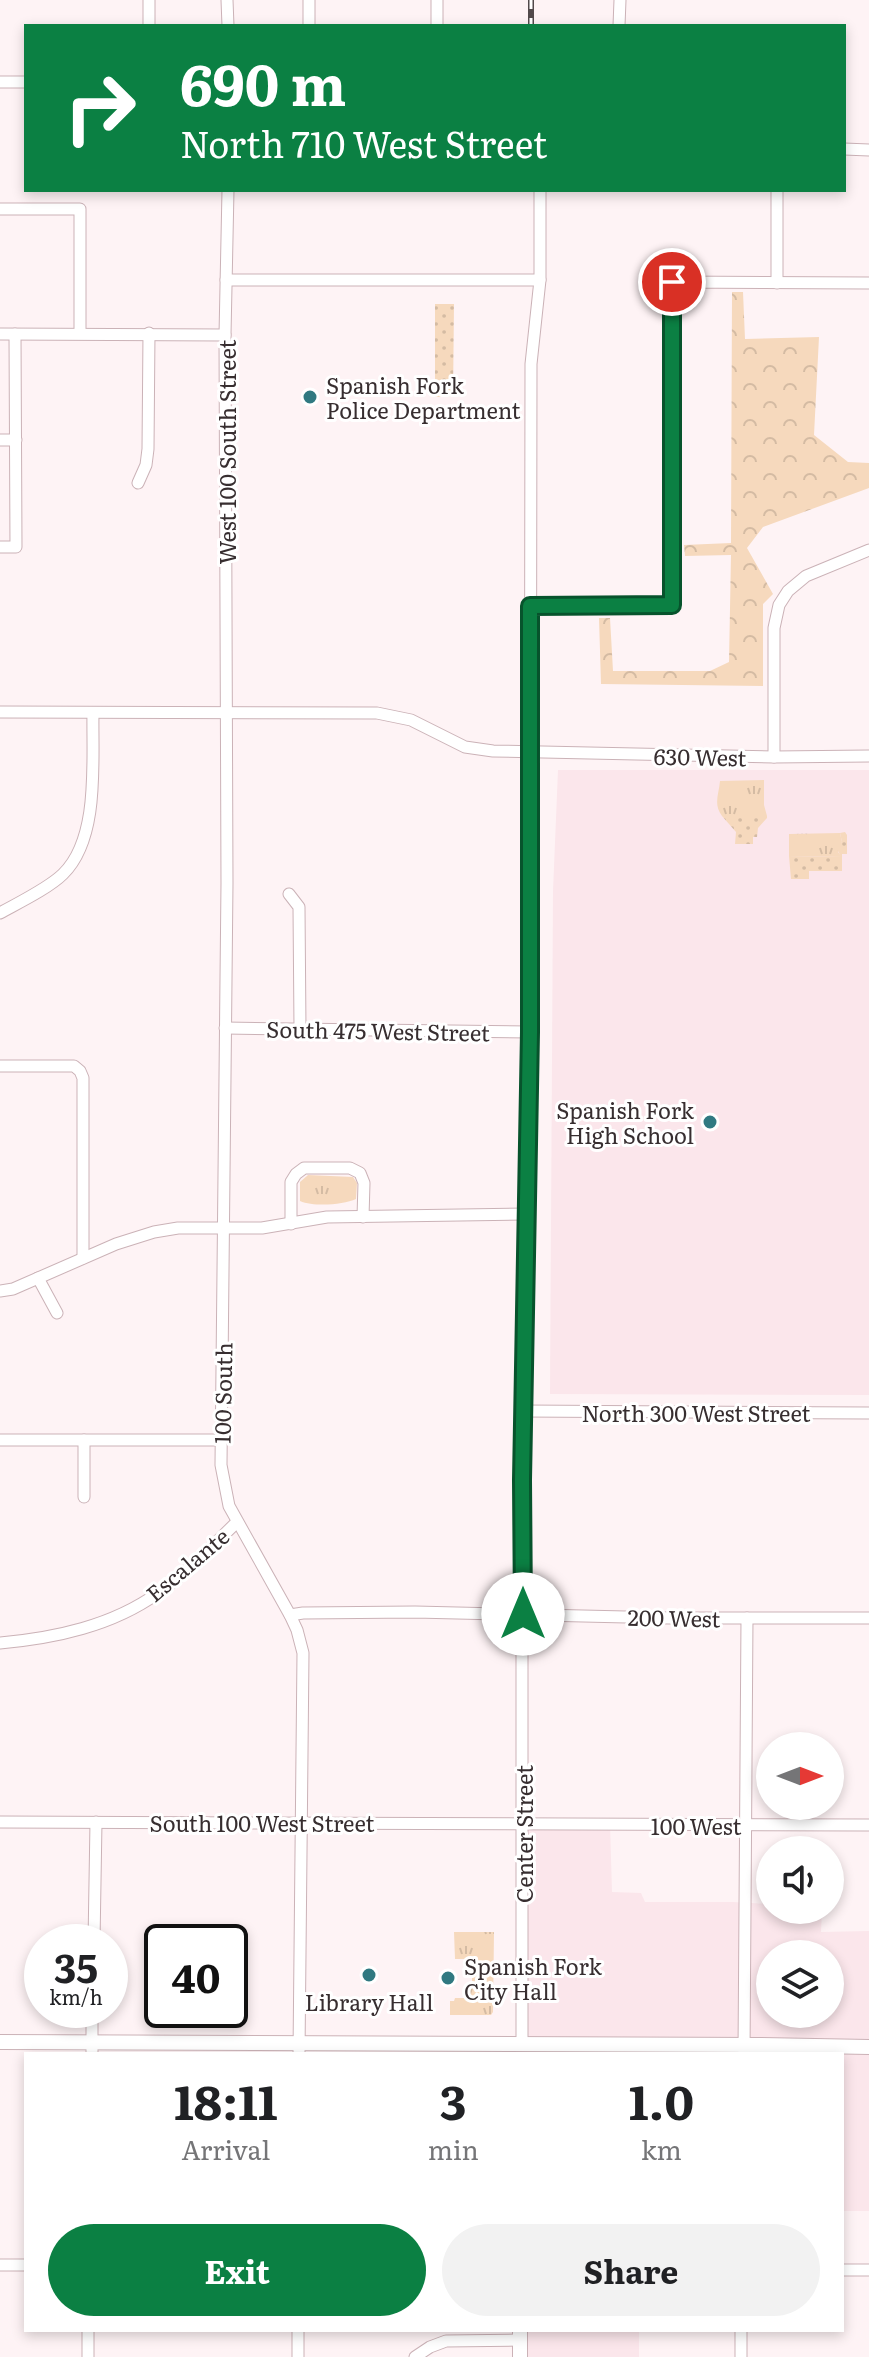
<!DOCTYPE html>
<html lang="en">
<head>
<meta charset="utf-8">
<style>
	:root { --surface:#fff; --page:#f2f2f2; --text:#202124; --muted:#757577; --accent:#0b8043 }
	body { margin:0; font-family:Literata,serif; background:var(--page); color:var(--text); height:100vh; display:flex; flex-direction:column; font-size:30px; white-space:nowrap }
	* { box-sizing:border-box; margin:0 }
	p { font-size:26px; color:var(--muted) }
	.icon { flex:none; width:44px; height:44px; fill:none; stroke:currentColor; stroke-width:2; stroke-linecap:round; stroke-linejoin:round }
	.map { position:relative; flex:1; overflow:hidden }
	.details { position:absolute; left:24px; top:2052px; width:820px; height:280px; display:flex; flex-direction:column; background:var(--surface); border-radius:0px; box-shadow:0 4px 12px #0003 }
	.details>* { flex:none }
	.guide { position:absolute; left:24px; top:24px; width:822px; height:168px; border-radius:0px; box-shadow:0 4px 12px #0003; background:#0b8043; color:#fff; overflow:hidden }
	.needle { width:52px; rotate:90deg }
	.controls { position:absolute; left:756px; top:1732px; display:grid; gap:16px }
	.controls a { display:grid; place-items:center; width:88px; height:88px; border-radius:50%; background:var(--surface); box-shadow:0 4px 12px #0003; font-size:40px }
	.speed { position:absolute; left:24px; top:1924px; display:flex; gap:16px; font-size:40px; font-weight:700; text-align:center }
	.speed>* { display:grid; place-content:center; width:104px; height:104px; border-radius:50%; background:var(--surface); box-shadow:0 4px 12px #0003; line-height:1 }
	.speed small { font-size:20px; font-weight:400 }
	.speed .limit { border:4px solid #111; border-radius:12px; background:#fff; color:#111 }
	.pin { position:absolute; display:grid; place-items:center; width:68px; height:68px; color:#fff; margin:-34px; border:4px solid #fff; border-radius:50%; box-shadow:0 2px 8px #0007 }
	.me { position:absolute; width:88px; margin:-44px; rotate:0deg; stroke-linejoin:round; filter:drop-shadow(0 0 6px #0008) }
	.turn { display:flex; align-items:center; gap:28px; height:168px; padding:0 24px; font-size:36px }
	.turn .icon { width:104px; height:104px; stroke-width:2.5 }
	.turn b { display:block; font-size:56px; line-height:68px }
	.eta { display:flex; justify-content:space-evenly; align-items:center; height:136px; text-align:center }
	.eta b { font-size:48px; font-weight:700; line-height:56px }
	.cta { display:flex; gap:16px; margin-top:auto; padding:16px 24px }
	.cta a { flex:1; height:92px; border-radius:48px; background:var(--accent); color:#fff; font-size:32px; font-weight:700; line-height:92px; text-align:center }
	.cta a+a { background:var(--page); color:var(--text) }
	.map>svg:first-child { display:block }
</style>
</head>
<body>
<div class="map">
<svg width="869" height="2357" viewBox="0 0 869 2357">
	<defs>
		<pattern id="grass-tufts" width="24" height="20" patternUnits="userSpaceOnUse" patternTransform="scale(2)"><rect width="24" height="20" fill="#f6d9bd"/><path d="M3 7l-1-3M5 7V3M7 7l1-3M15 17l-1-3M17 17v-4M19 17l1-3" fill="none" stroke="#d4bba3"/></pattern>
		<pattern id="park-crowns" width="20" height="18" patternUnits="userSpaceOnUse" patternTransform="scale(2)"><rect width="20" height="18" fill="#f6d9bd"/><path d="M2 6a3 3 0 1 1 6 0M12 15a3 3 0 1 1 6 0" fill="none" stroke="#d4bba3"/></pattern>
		<pattern id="garden-dots" width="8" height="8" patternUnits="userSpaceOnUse" patternTransform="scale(2)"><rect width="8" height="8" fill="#f6d9bd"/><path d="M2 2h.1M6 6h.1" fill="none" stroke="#d4bba3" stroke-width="1.8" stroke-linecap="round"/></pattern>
	</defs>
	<rect width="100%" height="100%" fill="#fef3f5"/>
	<g fill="#fbe6eb" fill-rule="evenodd">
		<polygon points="558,770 869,770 869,1395 550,1394 553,891"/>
		<path d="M523 1823 610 1824 612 1892 641 1893 645 1902H733L770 1904V1910H822L821 1932 869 1931V2211H842V2054H522ZM770 1954H830V2014H770Z"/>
		<rect x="520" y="2330" width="119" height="27"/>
	</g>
	<g fill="url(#grass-tufts)">
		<path d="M764 780V805L767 816H722C713 804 719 794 720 781Z"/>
		<polygon points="789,834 840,833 842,842 838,852 842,857 789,856"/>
		<path d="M308 1175 353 1177 357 1183 356 1199C343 1205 314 1207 300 1201V1182Z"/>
		<polygon points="454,1932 494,1932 493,2012 491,2015 450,2015 450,2001 454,2001 455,1998 468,1998 468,1985 472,1985 472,1972 468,1972 468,1959 455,1959"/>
	</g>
	<polygon fill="url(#park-crowns)" points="732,292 743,292 745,339 819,337 814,435 848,462 869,463 869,488 763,527 747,548 773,594 763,604 763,686 601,684 599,618 610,618 613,671 710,671 729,662 731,555 685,556 684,545 731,543"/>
	<g fill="url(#garden-dots)">
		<polygon points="435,304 454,304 453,397 435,397"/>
		<polygon points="748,815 767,816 767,818 758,828 757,837 753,837 753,844 735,844 736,832 722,816"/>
		<polygon points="845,832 847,835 847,854 842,854 842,871 809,871 809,879 791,879 789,856 841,857 837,849 842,842 840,833"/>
	</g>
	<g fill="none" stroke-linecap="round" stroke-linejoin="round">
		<g stroke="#cbb2b7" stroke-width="13">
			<g id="minor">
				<polyline points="149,0 149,26"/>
				<polyline points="227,0 228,26"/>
				<polyline points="309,0 309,26"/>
				<polyline points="437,26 437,0"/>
				<polyline points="619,26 620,0"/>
				<polyline points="0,82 26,82"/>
				<polyline points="844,149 869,150"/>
				<polyline points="228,190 225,335 227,883 221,1465 229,1506 290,1615 297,1630 303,1653 299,2054"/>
				<polyline points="0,209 80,209 80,333"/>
				<polyline points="226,280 540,280"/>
				<polyline points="777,283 777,190"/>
				<polyline points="0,334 225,335"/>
				<polyline points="0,440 16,440"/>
				<polyline points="138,483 146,465 148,449 149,333"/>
				<polyline points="0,547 16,547 15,334"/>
				<polyline points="530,606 672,605 672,282 869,283"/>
				<polyline points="0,712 377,713 411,720 465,747 493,751 774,757 869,756"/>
				<polyline points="774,757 774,628 779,605 788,591 806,576 869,550"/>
				<polyline points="289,894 299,907 300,1029"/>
				<path d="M0 913C18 903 49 888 63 874 100 838 92 760 93 713"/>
				<polyline points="225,1028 530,1032"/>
				<polyline points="0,1066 74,1066 80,1071 83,1078 83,1258"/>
				<polyline points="291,1224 291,1182 296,1174 304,1168 350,1168 360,1173 364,1183 363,1217"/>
				<polyline points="38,1278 57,1313"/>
				<polyline points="0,1291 13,1289 116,1244 154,1232 178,1228 262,1228 327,1217 527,1214"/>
				<polyline points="523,1411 869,1413"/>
				<polyline points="0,1440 221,1440"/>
				<polyline points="84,1440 84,1497"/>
				<polyline points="290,1615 303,1613 415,1612 669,1618 869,1618"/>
				<path d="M0 1643C55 1638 112 1626 158 1593 187 1573 212 1546 237 1522"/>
				<polyline points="0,1822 869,1825"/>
				<polyline points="94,1942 96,1822"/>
				<polyline points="522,2045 522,1480 530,1032 531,364 540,280 540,190"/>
				<polyline points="92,2054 92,2010"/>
				<polyline points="744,2054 747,1618"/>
				<polyline points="0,2265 26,2265"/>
				<polyline points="842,2270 869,2270"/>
				<polyline points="88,2357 88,2330"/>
				<polyline points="298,2357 298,2330"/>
				<polyline points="415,2357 430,2347 446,2341 521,2340"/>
				<polyline points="741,2357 741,2330"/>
			</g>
		</g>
		<g stroke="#cbb2b7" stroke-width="16">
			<g id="major">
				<polyline points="0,2042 758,2045 869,2047"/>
				<polyline points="520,2330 520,2357"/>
			</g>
		</g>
		<use href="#minor" stroke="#fff" stroke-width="11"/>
		<use href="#major" stroke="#fff" stroke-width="14"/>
		<g stroke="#52494b" stroke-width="6">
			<polyline id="rail" points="531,0 531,26"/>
		</g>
		<use href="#rail" stroke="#fff" stroke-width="3" stroke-dasharray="9" stroke-linecap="butt"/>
	</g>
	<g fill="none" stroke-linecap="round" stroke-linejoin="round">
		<g stroke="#07532c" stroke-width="20">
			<polyline id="route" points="523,1614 522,1480 530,1032 530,606 672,605 672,282"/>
		</g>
		<use href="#route" stroke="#0b8043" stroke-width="14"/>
	</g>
	<g fill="#307981" stroke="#fff" stroke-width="3">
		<circle cx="310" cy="397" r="8"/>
		<circle cx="710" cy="1122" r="8"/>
		<circle cx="369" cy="1975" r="8"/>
		<circle cx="448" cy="1978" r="8"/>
	</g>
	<g text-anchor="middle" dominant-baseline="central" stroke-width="6" stroke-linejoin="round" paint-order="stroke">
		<g font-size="22" fill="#372e30" stroke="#fff" text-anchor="start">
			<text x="326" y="384">Spanish Fork<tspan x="326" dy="25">Police Department</tspan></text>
			<text x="694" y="1109" text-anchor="end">Spanish Fork<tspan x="694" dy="25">High School</tspan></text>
			<text x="464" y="1965">Spanish Fork<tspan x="464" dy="25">City Hall</tspan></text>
			<text x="369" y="2001" text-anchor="middle">Library Hall</text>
		</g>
		<g font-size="22" fill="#372e30" stroke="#fff">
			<text transform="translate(226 452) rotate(-90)">West 100 South Street</text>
			<text transform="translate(700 756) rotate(1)">630 West</text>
			<text transform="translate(378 1030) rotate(1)">South 475 West Street</text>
			<text transform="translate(222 1393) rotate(-89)">100 South</text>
			<text x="696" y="1412">North 300 West Street</text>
			<text transform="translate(187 1564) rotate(-40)">Escalante</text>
			<text transform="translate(674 1617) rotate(1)">200 West</text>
			<text x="262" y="1822">South 100 West Street</text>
			<text x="696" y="1825">100 West</text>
			<text transform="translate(523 1834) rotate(-90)">Center Street</text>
		</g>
	</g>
</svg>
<div class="controls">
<a><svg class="needle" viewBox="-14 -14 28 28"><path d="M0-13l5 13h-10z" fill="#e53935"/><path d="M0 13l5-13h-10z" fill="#757577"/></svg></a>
<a><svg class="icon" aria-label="sound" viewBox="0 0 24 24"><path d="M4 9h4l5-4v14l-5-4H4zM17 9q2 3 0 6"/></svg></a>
<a><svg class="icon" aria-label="layers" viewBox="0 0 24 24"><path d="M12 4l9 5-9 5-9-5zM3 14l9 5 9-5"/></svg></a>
</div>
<div class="speed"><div>35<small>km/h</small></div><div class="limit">40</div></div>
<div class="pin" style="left:672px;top:282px;background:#d93025"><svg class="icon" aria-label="arrive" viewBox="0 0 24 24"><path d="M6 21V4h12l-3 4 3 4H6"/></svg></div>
<svg class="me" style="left:523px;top:1614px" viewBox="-20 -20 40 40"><circle r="19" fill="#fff"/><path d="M0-13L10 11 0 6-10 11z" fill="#0b8043"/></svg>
<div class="guide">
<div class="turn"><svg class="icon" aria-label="right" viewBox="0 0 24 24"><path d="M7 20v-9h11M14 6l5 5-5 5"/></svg><div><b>690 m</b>North 710 West Street</div></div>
</div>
<section class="details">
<div class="eta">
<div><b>18:11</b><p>Arrival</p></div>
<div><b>3</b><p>min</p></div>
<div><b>1.0</b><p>km</p></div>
</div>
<div class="cta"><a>Exit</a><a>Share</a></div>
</section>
</div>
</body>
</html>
